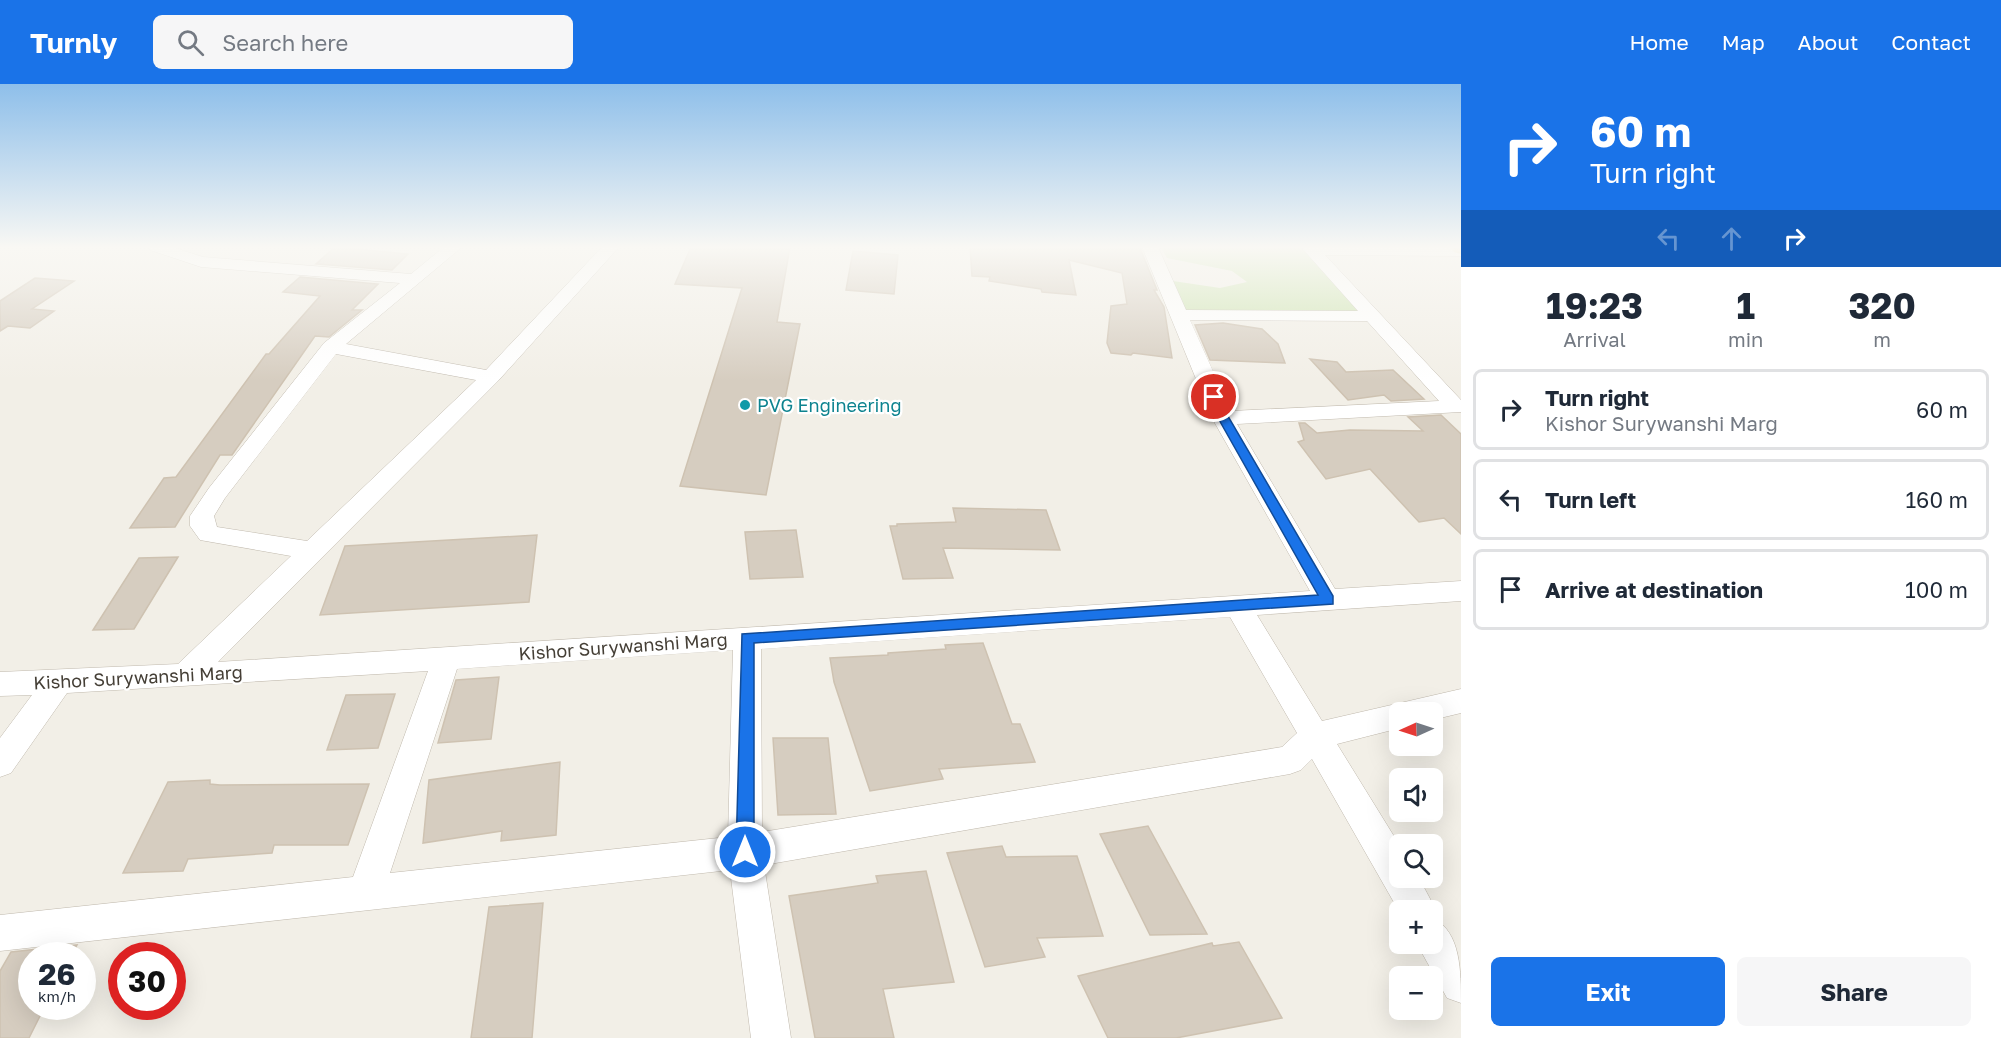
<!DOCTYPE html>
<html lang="en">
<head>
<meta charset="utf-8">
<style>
	:root { --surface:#fff; --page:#f6f6f7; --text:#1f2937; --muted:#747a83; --line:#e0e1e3; --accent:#1a73e8 }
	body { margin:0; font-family:"Golos Text",sans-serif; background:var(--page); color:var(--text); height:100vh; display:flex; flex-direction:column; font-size:22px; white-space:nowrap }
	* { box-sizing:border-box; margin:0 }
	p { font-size:20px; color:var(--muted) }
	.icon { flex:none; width:33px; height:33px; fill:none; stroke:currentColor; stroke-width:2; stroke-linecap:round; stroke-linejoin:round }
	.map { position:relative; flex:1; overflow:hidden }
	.details { display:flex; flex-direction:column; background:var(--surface); width:540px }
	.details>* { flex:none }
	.hud { background:#1a73e8; color:#fff; overflow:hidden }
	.needle { width:39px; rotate:267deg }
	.fabs { position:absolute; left:1389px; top:618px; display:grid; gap:12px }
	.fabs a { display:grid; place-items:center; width:54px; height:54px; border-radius:9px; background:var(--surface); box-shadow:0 6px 24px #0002; font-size:30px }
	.speed { position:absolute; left:18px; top:858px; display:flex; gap:12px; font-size:30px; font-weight:700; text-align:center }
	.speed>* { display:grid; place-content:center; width:78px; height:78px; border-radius:50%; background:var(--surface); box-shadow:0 6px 24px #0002; line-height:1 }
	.speed small { font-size:15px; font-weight:400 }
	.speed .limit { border:9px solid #d22; background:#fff; color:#111 }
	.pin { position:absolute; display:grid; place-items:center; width:51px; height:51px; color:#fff; margin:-26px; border:3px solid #fff; border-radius:50%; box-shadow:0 2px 6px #0007 }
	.me { position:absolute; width:66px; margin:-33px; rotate:0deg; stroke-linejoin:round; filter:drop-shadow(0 0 4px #0008) }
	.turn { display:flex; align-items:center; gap:21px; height:126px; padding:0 30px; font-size:27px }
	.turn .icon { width:78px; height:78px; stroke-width:2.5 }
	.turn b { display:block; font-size:42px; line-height:51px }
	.lanes { display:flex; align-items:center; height:57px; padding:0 30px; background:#0003; justify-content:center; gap:30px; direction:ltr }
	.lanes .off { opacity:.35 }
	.eta { display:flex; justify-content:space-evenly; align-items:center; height:102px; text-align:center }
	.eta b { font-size:36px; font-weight:700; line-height:42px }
	.primary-button { display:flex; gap:12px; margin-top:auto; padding:12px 30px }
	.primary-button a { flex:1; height:69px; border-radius:9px; background:var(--accent); color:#fff; font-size:24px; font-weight:700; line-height:69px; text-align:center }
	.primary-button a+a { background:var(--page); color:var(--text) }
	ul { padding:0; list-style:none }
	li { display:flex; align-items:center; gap:18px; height:81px; margin:0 12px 9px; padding:0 18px; border:3px solid var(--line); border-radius:9px }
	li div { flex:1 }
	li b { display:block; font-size:22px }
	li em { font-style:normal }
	header { display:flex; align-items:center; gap:36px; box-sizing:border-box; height:84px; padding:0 30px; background:var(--accent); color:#fff }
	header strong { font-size:28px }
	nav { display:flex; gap:33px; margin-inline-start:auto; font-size:21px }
	.search { width:420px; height:54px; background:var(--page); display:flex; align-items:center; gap:15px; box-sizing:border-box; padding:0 21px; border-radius:9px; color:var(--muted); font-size:22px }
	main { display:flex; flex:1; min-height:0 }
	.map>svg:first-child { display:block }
</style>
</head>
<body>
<header>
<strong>Turnly</strong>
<div class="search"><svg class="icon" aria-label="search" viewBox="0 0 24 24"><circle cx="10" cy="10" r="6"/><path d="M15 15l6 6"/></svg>Search here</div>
<nav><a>Home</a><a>Map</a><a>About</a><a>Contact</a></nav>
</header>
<main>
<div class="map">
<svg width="1461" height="954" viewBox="0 0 1461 954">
	<rect width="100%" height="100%" fill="#f2efe7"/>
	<polygon fill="#cee4b2" points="1161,163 1304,163 1368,232 1183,229 1173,197 1220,204 1247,198 1232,187 1167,174"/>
	<g fill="#d6cdc0" stroke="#cec2b1" stroke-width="1.5">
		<polygon points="335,163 336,163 408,170 392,186 316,180"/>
		<polygon points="691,163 790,163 777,238 800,240 766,411 680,402 742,204 675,200"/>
		<polygon points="970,163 1140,164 1157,206 1154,206 1164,223 1172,274 1133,269 1131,271 1111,269 1107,259 1111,222 1127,220 1122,189 1069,176 1076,211 1042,208 1041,205 989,197 990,193 972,192"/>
		<polygon points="853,167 898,171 894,210 846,206"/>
		<polygon points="300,193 378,200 352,226 362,226 329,253 315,252 232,371 220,371 175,443 130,444 164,394 176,393 266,270 269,270 320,212 283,208"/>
		<polygon points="35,194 74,197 32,225 54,227 30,244 8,242 0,247 0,217"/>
		<polygon points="1223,239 1262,245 1278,260 1285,279 1210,276 1195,241"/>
		<polygon points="1310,275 1337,278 1346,288 1393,286 1424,315 1391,317 1384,311 1348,316"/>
		<polygon points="1441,331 1461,350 1461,450 1444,434 1419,438 1370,385 1326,395 1298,358 1304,356 1299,339 1305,339 1317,349 1350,346 1423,347 1408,333"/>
		<polygon points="953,424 1046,426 1060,466 943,464 953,494 903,495 890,442 897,442 897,440 956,438"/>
		<polygon points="796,446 803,493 750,495 745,448"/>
		<polygon points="537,451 529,518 320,531 345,462"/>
		<polygon points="178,473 134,545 93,546 139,474"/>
		<polygon points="983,559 1012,640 1020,640 1035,678 939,685 943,695 870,707 834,598 830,574 888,571 888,569 946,565 945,561"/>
		<polygon points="499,593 491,655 438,659 456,596"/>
		<polygon points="395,610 378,664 327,666 346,611"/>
		<polygon points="773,654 828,654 836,730 778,731"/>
		<polygon points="560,678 556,751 501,757 502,747 423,759 429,696"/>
		<polygon points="210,696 210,700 220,701 369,700 348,761 274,761 272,769 188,775 183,787 123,789 168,698"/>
		<polygon points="1148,742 1207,850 1150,851 1100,750"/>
		<polygon points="1002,762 1006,773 1077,772 1103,852 1037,854 1045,873 985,883 947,769"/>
		<polygon points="926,787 954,898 883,905 894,954 815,954 789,812 878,799 876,792"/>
		<polygon points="543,819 532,954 471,954 489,823"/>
		<polygon points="1239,858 1282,934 1176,954 1108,954 1078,892 1212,859 1213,862"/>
		<polygon points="77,861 71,872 32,872 32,922 45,922 29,954 0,954 0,887 11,868"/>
	</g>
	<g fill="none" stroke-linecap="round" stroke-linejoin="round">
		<g stroke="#c0b9ad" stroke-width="1">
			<path id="minor" d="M148 163H172L203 173 411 190 444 163H462L346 260 486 286 602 163H619L498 297 218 578 1310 507 1212 334 1142 163H1158L1186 226 1358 227 1301 163H1461V172L1325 171 1461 316V328L1237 340 1335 505 1461 497V517L1257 531 1322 637 1461 605V629L1432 636V628H1400V644L1337 660 1400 762V794H1419L1436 826 1433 834C1461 848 1461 888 1461 919L1447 914 1417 860H1432V826H1400V829L1312 675 1301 686 1290 690 764 781 791 954H751L730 786 0 867V831L353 793 428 587 67 609 11 689 0 693V654L32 611 0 612V588L178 580 291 472 200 456 190 442V432L209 404 324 259 400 199 201 183 150 166ZM1190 236 1367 237 1439 317 1231 327ZM336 270 476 296 307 457 217 443 214 432 225 414ZM1230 533 1297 649 1282 663 762 748 761 565ZM733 566 728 753 390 789 457 585Z"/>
		</g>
		<g stroke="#dcb96b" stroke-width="1">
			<polygon id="major" points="1450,163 1461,163 1461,170 1454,168"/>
		</g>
		<use href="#minor" fill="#fff" fill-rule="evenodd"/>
		<use href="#major" fill="#f8dc9a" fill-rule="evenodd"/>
	</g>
	<linearGradient id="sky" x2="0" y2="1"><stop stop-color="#8ebfea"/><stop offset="0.55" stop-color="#f9f8f4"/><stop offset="1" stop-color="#f9f8f4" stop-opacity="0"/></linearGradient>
	<rect width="1461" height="297" fill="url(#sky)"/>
	<polygon fill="#1a73e8" stroke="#114b97" stroke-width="1.5" points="1214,310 1220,313 1229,334 1333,512 1333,520 754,559 754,768 752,774 745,777 739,774 736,768 742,550 1318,511 1218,334 1209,313"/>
	<circle fill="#0f9aa8" stroke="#fff" stroke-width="2" cx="745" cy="321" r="6"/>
	<g text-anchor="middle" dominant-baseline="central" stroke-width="4.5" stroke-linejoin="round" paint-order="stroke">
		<g font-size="18" fill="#0d838f" stroke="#fff" text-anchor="start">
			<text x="757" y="321">PVG Engineering</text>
		</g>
		<g font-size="18" fill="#453f36" stroke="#fff">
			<text transform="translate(623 562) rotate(-4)">Kishor Surywanshi Marg</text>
			<text transform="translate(138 593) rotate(-3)">Kishor Surywanshi Marg</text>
		</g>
	</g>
</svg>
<div class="fabs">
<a><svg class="needle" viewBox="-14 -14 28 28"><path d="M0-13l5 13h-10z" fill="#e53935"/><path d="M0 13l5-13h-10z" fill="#747a83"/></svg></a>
<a><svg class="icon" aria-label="sound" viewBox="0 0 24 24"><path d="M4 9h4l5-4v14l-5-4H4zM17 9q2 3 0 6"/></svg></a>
<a><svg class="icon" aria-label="search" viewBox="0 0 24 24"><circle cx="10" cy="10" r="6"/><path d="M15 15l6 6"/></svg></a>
<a>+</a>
<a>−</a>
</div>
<div class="speed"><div>26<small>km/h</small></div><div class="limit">30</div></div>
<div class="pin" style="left:1214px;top:313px;background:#d93025"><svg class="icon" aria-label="arrive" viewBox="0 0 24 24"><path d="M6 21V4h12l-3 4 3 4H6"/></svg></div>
<svg class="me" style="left:745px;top:768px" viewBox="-20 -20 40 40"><circle r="17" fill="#1a73e8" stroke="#fff" stroke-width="3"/><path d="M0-11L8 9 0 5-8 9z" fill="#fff"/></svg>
</div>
<section class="details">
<div class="hud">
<div class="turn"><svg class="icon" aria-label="right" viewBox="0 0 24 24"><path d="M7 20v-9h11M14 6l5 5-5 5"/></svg><div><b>60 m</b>Turn right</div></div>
<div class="lanes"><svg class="icon off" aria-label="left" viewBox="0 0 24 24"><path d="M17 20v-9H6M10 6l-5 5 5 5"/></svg><svg class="icon off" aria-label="ahead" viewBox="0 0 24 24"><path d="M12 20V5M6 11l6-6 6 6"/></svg><svg class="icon" aria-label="right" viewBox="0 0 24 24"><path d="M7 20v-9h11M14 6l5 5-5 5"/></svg></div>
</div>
<div class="eta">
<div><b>19:23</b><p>Arrival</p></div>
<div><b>1</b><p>min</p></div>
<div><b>320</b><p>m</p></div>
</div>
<ul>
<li><svg class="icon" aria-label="right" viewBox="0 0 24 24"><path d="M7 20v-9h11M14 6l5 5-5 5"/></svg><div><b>Turn right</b><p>Kishor Surywanshi Marg</p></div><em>60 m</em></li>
<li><svg class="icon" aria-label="left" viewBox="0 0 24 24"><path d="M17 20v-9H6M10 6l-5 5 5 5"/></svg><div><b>Turn left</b></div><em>160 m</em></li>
<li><svg class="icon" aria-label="arrive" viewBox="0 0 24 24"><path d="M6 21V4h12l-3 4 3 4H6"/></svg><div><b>Arrive at destination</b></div><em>100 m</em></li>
</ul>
<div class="primary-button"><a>Exit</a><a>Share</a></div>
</section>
</main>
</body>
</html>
